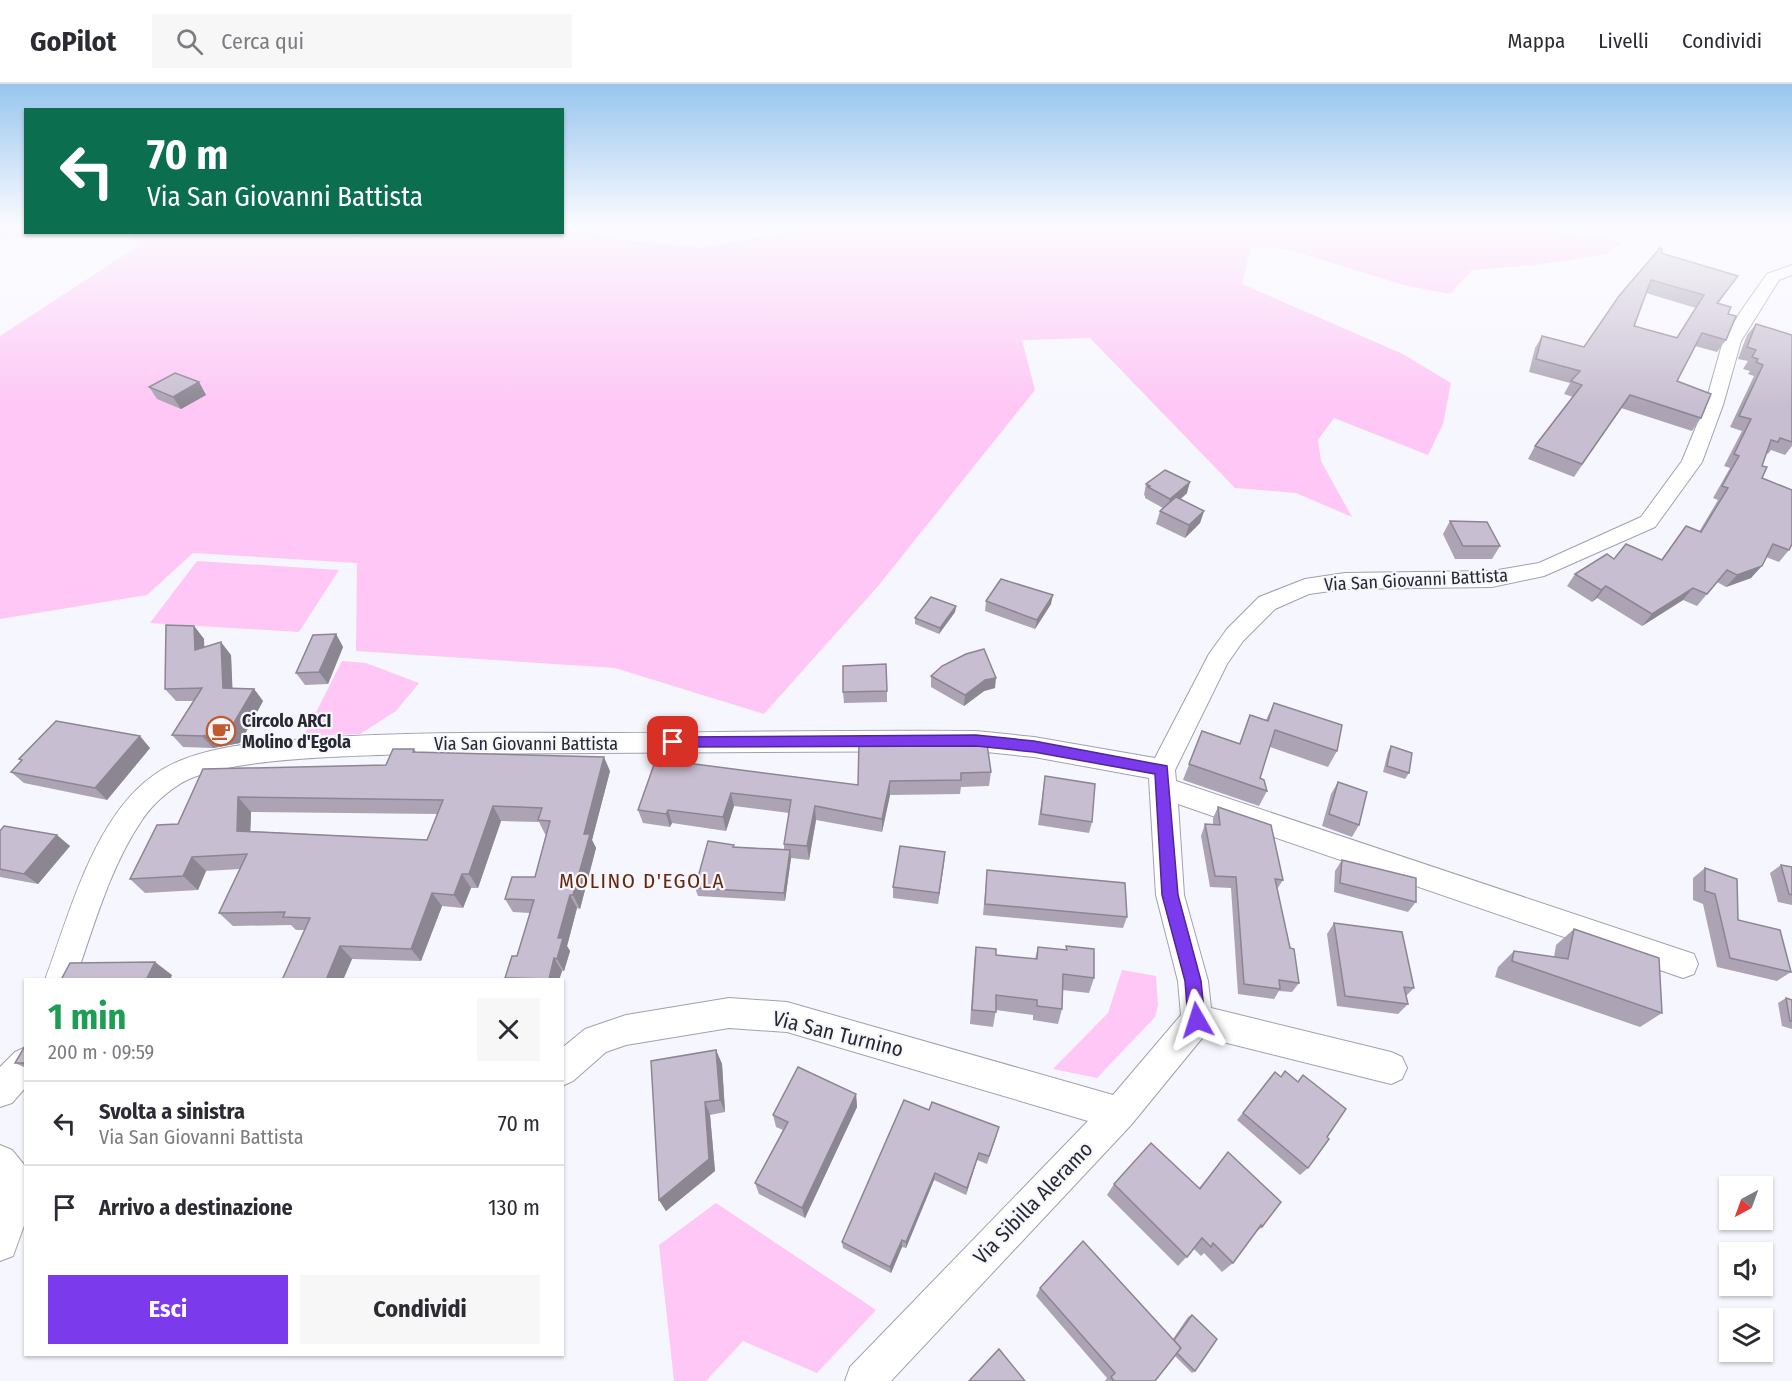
<!DOCTYPE html>
<html lang="it">
<head>
<meta charset="utf-8">
<style>
	:root { --surface:#fff; --page:#f7f7f7; --text:#2b2b33; --muted:#7c7c81; --line:#e1e1e2; --accent:#7c3aed }
	body { margin:0; font-family:"Fira Sans Condensed",sans-serif; background:var(--page); color:var(--text); height:100vh; display:flex; flex-direction:column; font-size:22px; white-space:nowrap }
	* { box-sizing:border-box; margin:0 }
	p { font-size:20px; color:var(--muted) }
	.icon { flex:none; width:33px; height:33px; fill:none; stroke:currentColor; stroke-width:2; stroke-linecap:round; stroke-linejoin:round }
	.map { position:relative; flex:1; overflow:hidden }
	.details { position:absolute; left:24px; top:894px; width:540px; height:378px; display:flex; flex-direction:column; background:var(--surface); border-radius:0px; box-shadow:0 2px 4px #0004 }
	.details>* { flex:none }
	.top-card { position:absolute; left:24px; top:24px; width:540px; height:126px; border-radius:0px; box-shadow:0 2px 4px #0004; background:#0b6e4f; color:#fff; overflow:hidden }
	.needle { width:39px; rotate:221deg }
	.controls { position:absolute; left:1719px; top:1092px; display:grid; gap:12px }
	.controls a { display:grid; place-items:center; width:54px; height:54px; border-radius:0px; background:var(--surface); box-shadow:0 2px 4px #0004; font-size:30px }
	.pin { position:absolute; display:grid; place-items:center; width:51px; height:51px; color:#fff; margin:-26px; border-radius:12px; box-shadow:0 3px 9px #0006 }
	.me { position:absolute; width:66px; margin:-33px; rotate:354deg; stroke-linejoin:round; filter:drop-shadow(0 0 4px #0008) }
	.turn { display:flex; align-items:center; gap:21px; height:126px; padding:0 24px; font-size:27px }
	.turn .icon { width:78px; height:78px; stroke-width:2.5 }
	.turn b { display:block; font-size:42px; line-height:51px }
	.round { display:grid; place-items:center; flex:none; width:63px; height:63px; border-radius:0px; background:var(--page) }
	.summary { display:flex; align-items:center; justify-content:space-between; height:102px; padding:0 24px }
	h1 { font-size:36px; font-weight:700; line-height:45px; color:#1e9e55 }
	.button { display:flex; gap:12px; margin-top:auto; padding:12px 24px }
	.button a { flex:1; height:69px; border-radius:0px; background:var(--accent); color:#fff; font-size:24px; font-weight:700; line-height:69px; text-align:center }
	.button a+a { background:var(--page); color:var(--text) }
	ul { padding:0; list-style:none }
	li { display:flex; align-items:center; gap:18px; height:84px; padding:0 24px; border-top:2px solid var(--line) }
	li div { flex:1 }
	li b { display:block; font-size:22px }
	li em { font-style:normal }
	header { display:flex; align-items:center; gap:36px; box-sizing:border-box; height:84px; padding:0 30px; background:var(--surface); border-bottom:2px solid var(--line) }
	header strong { font-size:28px }
	nav { display:flex; gap:33px; margin-inline-start:auto; font-size:21px }
	.search { width:420px; height:54px; background:var(--page); display:flex; align-items:center; gap:15px; box-sizing:border-box; padding:0 21px; border-radius:0px; color:var(--muted); font-size:22px }
	.map>svg:first-child { display:block }
</style>
</head>
<body>
<header>
<strong>GoPilot</strong>
<div class="search"><svg class="icon" aria-label="search" viewBox="0 0 24 24"><circle cx="10" cy="10" r="6"/><path d="M15 15l6 6"/></svg>Cerca qui</div>
<nav><a>Mappa</a><a>Livelli</a><a>Condividi</a></nav>
</header>
<div class="map">
<svg width="1792" height="1297" viewBox="0 0 1792 1297">
	<rect width="100%" height="100%" fill="#f6f6fe"/>
	<g fill="#fec7f5">
		<polygon points="0,141 25,141 26,148 43,149 0,157"/>
		<polygon points="563,141 577,141 606,154 700,164 824,141 1517,141 1614,156 1620,160 1606,170 1536,181 1472,186 1450,210 1404,201 1287,165 1251,163 1242,200 1403,270 1451,299 1443,340 1428,371 1334,334 1318,356 1321,377 1352,433 1296,409 1235,404 1090,254 1022,256 1035,306 879,501 764,630 615,584 356,567 357,479 193,469 147,511 0,535 0,252 138,162 130,149 351,148 356,151 361,148 562,148"/>
		<polygon points="197,477 339,486 299,548 150,539"/>
		<polygon points="342,577 366,579 419,599 396,627 360,650 304,652"/>
		<polygon points="1122,886 1156,892 1158,921 1155,933 1097,994 1053,985 1108,929"/>
		<polygon points="716,1119 876,1226 817,1289 743,1257 706,1297 674,1297 659,1161"/>
	</g>
	<g fill="none" stroke-linecap="round" stroke-linejoin="round">
		<g stroke="#a0a0b3" stroke-width="2">
			<g id="street">
				<path d="M1792 181V191L1779 196 1741 257 1723 321 1702 378 1655 443 1544 492 1492 503 1345 505 1309 510 1275 525 1243 557 1227 580 1175 686 1176 697 1694 870 1698 880 1694 890 1683 894 1178 720 1184 811 1208 897 1211 924 1391 968 1402 973 1407 984 1402 995 1391 1000 1203 953 1131 1041 891 1297H845L850 1283 1088 1037 787 948 729 944 626 961 606 968 573 997 562 1002V964L585 945 626 931 729 914 787 918 1113 1011 1181 931 1178 897 1156 811 1149 694 1034 673 976 667 402 670C341 673 251 673 194 693 175 700 153 719 142 736 110 783 94 842 75 896H45C70 829 94 733 154 691 196 660 268 658 319 654 418 647 518 649 618 649 737 648 857 646 976 647L1034 653 1155 674 1209 570 1227 545 1259 513 1305 495 1345 489 1492 487 1539 479 1641 433 1682 377 1705 321 1723 257 1741 227 1767 190Z"/>
				<polygon points="26,963 26,1003 12,1019 0,1023 0,983 15,968"/>
				<polygon points="0,1061 12,1066 26,1083 26,1136 13,1172 0,1177"/>
			</g>
		</g>
		<use href="#street" fill="#fff" fill-rule="evenodd"/>
	</g>
	<g fill="#aca3b4" fill-rule="evenodd">
		<path d="M1661 169 1738 192 1718 220 1728 230 1726 256 1717 268 1695 262 1677 297 1701 334 1692 347 1621 324 1574 393 1528 375 1535 362 1573 313 1564 310 1570 299 1529 288 1535 264 1542 252 1584 263ZM1646 209 1696 224 1677 253 1634 242Z"/>
		<polygon points="1756,240 1792,251 1792,362 1785,371 1771,366 1768,370 1766,369 1762,382 1762,394 1789,466 1779,478 1766,473 1751,494 1726,503 1717,498 1697,522 1683,516 1642,542 1597,514 1592,518 1567,502 1575,490 1614,475 1661,476 1686,442 1699,448 1718,416 1713,414 1730,384 1724,382 1742,347 1730,343 1754,292 1748,290 1750,287 1743,285 1748,277 1738,275 1747,251"/>
		<polygon points="199,298 206,311 181,325 157,315 149,303"/>
		<polygon points="1146,400 1187,409 1181,415 1204,427 1200,439 1185,454 1156,440 1160,427 1163,424 1145,414 1145,412 1144,411"/>
		<polygon points="1450,437 1500,462 1492,475 1455,475 1443,450"/>
		<polygon points="986,517 1051,520 1035,545 985,527"/>
		<polygon points="956,522 955,528 939,550 915,540 915,534"/>
		<polygon points="194,542 204,555 204,563 231,571 232,604 254,605 263,617 240,659 213,664 183,663 172,651 194,617 176,617 165,605"/>
		<polygon points="336,550 343,563 328,600 305,601 296,589"/>
		<polygon points="931,592 995,604 984,607 964,622 931,603"/>
		<polygon points="887,607 887,618 844,619 843,608"/>
		<polygon points="1274,619 1337,667 1328,683 1270,663 1260,694 1267,707 1259,722 1183,696 1202,647 1239,660 1250,631 1266,636"/>
		<polygon points="958,661 991,688 989,702 961,703 960,710 890,711 882,748 816,736 809,776 791,774 785,817 698,812 695,804 734,763 784,765 784,760 789,729 734,722 726,747 672,739 670,743 643,739 638,726 656,675 858,701"/>
		<polygon points="1391,662 1409,689 1405,695 1383,688 1388,668"/>
		<polygon points="150,664 107,716 24,699 11,688 21,677 19,675"/>
		<path d="M414 665 416 668 610 687 592 756 596 764 580 825 577 824 567 862 570 867 564 887H562L559 896H507L505 894 517 872 530 829 513 828 505 815 535 793 546 750H545L539 738 501 737 478 804H471L463 824 442 822 421 877 352 875 343 896H282L305 846H296L291 841 233 842 219 829 240 785 206 787 198 806 145 809 130 795 178 740 203 685 386 681ZM251 728 437 730 427 756 250 747Z"/>
		<polygon points="1045,692 1092,738 1089,749 1038,741"/>
		<polygon points="1338,698 1359,741 1352,753 1322,742 1331,710"/>
		<polygon points="1218,723 1283,796 1277,805 1290,864 1299,899 1292,908 1279,907 1274,915 1238,910 1231,804 1210,803 1201,752 1205,740 1213,741 1213,734"/>
		<polygon points="0,747 70,762 38,800 0,793"/>
		<polygon points="945,768 938,820 893,814 893,803"/>
		<polygon points="1342,776 1416,818 1408,828 1334,808 1335,787"/>
		<polygon points="1781,781 1792,783 1792,821 1778,818 1770,789"/>
		<polygon points="1705,784 1738,836 1791,888 1777,897 1717,883 1703,820 1693,816 1693,794"/>
		<polygon points="987,786 1127,833 1123,844 983,831"/>
		<polygon points="1334,839 1414,904 1406,912 1408,920 1398,930 1337,922 1327,850"/>
		<polygon points="1574,845 1662,929 1640,943 1495,893 1498,883 1514,867 1554,873 1556,861"/>
		<polygon points="1066,862 1094,894 1089,909 1062,906 1062,925 1058,940 1033,936 1033,931 996,926 993,943 970,940 974,879 976,863 996,871 1035,875 1038,863 1066,866"/>
		<polygon points="1786,914 1792,916 1792,945 1782,942 1778,919"/>
		<polygon points="26,960 26,984 15,979"/>
		<polygon points="716,966 722,980 725,1028 710,1031 715,1087 666,1127 659,1116"/>
		<polygon points="1275,988 1281,993 1298,998 1303,991 1327,1053 1308,1084 1300,1091 1237,1036"/>
		<polygon points="856,1010 857,1023 805,1134 759,1110 755,1099 783,1046 776,1043 773,1031"/>
		<polygon points="929,1026 997,1051 987,1080 977,1076 966,1111 934,1096 906,1164 902,1163 891,1189 843,1164 842,1158"/>
		<polygon points="1228,1068 1262,1143 1256,1148 1233,1179 1222,1188 1204,1169 1201,1172 1194,1165 1178,1182 1107,1111 1114,1100 1199,1104"/>
		<polygon points="1040,1204 1173,1255 1188,1233 1192,1231 1195,1287 1192,1289 1175,1272 1155,1297 1105,1297 1107,1294 1036,1212"/>
	</g>
	<g fill="#8c8592">
		<polygon points="199,298 206,311 181,325 173,313"/>
		<polygon points="1190,398 1187,409 1167,426 1170,415"/>
		<polygon points="1204,427 1200,439 1185,454 1189,441"/>
		<polygon points="1762,482 1751,494 1726,503 1737,491"/>
		<polygon points="1606,502 1597,514 1592,518 1601,506"/>
		<polygon points="1693,504 1683,516 1642,542 1652,530"/>
		<polygon points="1053,511 1051,520 1035,545 1037,536"/>
		<polygon points="956,522 955,528 939,550 940,544"/>
		<polygon points="194,542 204,555 205,578 195,566"/>
		<polygon points="336,550 343,563 328,600 319,588"/>
		<polygon points="221,558 231,571 233,616 223,604"/>
		<polygon points="996,594 995,604 984,607 964,622 965,611 985,596"/>
		<polygon points="254,605 263,617 240,659 213,664 202,652"/>
		<polygon points="140,652 150,664 107,716 95,704"/>
		<polygon points="604,673 610,687 592,756 596,764 580,825 573,811 584,750"/>
		<polygon points="890,697 890,711 882,748 882,735"/>
		<polygon points="731,709 734,722 726,747 723,733"/>
		<polygon points="238,713 251,728 250,761 237,747"/>
		<polygon points="493,722 501,737 478,804 469,790"/>
		<polygon points="815,722 816,736 809,776 807,762"/>
		<polygon points="668,726 672,739 670,743 666,730"/>
		<polygon points="57,751 70,762 38,800 24,790"/>
		<polygon points="790,766 791,774 785,817 784,809"/>
		<polygon points="945,768 944,780 938,820 939,809"/>
		<polygon points="192,773 206,787 198,806 183,792"/>
		<polygon points="462,790 471,804 463,824 454,811"/>
		<polygon points="432,809 442,822 421,877 411,865"/>
		<polygon points="570,811 577,824 567,862 570,867 564,887 557,875 558,854"/>
		<polygon points="340,862 352,875 343,896 326,896"/>
		<polygon points="554,874 562,887 559,896 549,896"/>
		<polygon points="155,878 172,891 170,896 146,896"/>
		<polygon points="716,966 722,980 725,1028 720,1016"/>
		<polygon points="856,1010 857,1023 805,1134 802,1124"/>
		<polygon points="705,1018 710,1031 715,1087 666,1127 659,1116"/>
		<polygon points="979,1069 977,1076 966,1111 967,1104"/>
		<polygon points="935,1089 934,1096 906,1164 906,1158"/>
		<polygon points="902,1156 902,1163 891,1189 890,1183"/>
	</g>
	<g fill="#c8bed1" stroke="#8c8592" stroke-width="1.5" fill-rule="evenodd">
		<path d="M1660 164 1662 165 1661 169 1738 192 1717 219 1731 223 1728 230 1736 232 1726 256 1702 249 1677 297 1711 310 1701 334 1630 311 1582 380 1535 362 1582 301 1571 297 1580 287 1536 275 1542 252 1584 263 1619 212ZM1651 196 1704 211 1677 254 1634 242Z"/>
		<polygon points="1756,240 1792,251 1792,358 1780,354 1778,358 1771,356 1762,382 1767,383 1762,394 1792,406 1792,460 1789,466 1773,460 1762,482 1737,491 1727,486 1707,510 1693,504 1652,530 1606,502 1601,506 1575,490 1607,470 1614,475 1626,460 1662,476 1686,442 1701,448 1728,404 1722,402 1739,372 1734,370 1751,335 1739,332 1763,281 1756,278 1758,275 1752,273 1756,266 1747,263"/>
		<polygon points="175,289 199,298 173,313 149,303"/>
		<polygon points="1165,386 1190,398 1170,415 1148,403 1150,402 1146,400"/>
		<polygon points="1176,413 1204,427 1189,441 1160,427"/>
		<polygon points="1450,437 1487,438 1500,462 1463,462"/>
		<polygon points="1001,495 1053,511 1037,536 986,517"/>
		<polygon points="931,513 956,522 940,544 915,534"/>
		<polygon points="166,541 194,542 195,566 221,558 223,604 254,605 229,647 202,652 172,651 202,604 165,605"/>
		<polygon points="336,550 319,588 296,589 313,551"/>
		<polygon points="984,565 996,594 985,596 965,611 931,592 942,582 966,570"/>
		<polygon points="886,580 887,607 843,608 843,582"/>
		<polygon points="1274,619 1342,641 1337,667 1275,646 1260,694 1264,696 1267,707 1189,680 1202,647 1240,660 1250,631 1268,637"/>
		<polygon points="56,637 140,652 95,704 11,688 22,676 19,675"/>
		<polygon points="958,655 958,661 987,660 991,688 961,689 961,696 890,697 882,735 815,722 807,762 784,760 791,716 731,709 723,733 668,726 666,730 638,726 656,675 858,701 859,657"/>
		<polygon points="1391,662 1412,669 1409,689 1387,682"/>
		<path d="M393 665H414L413 668 604 673 584 750H590L573 811H570L558 854H563L557 875 554 874 549 895 505 894 512 872H517L534 816 505 815 512 793H535L550 737 538 736 542 724 493 722 469 790H462L454 811 432 809 411 865 340 862 326 896H282L310 834 283 833 285 828 219 829 247 770 192 773 183 792 130 795 157 741 178 740 203 685 386 681ZM238 713 443 716 427 756 237 747Z"/>
		<polygon points="1045,692 1095,700 1092,738 1041,730"/>
		<polygon points="1338,698 1367,708 1359,741 1329,730"/>
		<polygon points="1218,723 1271,741 1283,796 1275,795 1290,864 1294,865 1299,899 1279,896 1280,905 1244,900 1236,793 1215,792 1205,740 1220,741"/>
		<polygon points="4,742 57,751 24,790 0,785 0,747"/>
		<polygon points="708,757 734,761 733,763 790,766 784,809 695,804"/>
		<polygon points="900,762 945,768 939,809 893,803"/>
		<polygon points="1342,776 1416,794 1416,818 1340,799"/>
		<polygon points="1781,781 1792,783 1792,811 1789,810"/>
		<polygon points="1705,784 1737,795 1738,836 1780,846 1791,888 1730,874 1715,810 1705,807"/>
		<polygon points="987,786 1125,799 1127,833 985,820"/>
		<polygon points="1334,839 1402,848 1414,904 1404,903 1408,920 1345,912"/>
		<polygon points="1574,845 1659,874 1662,929 1512,877 1514,867 1568,875"/>
		<polygon points="1066,862 1094,865 1094,894 1063,890 1062,925 1037,922 1037,916 996,911 996,928 972,926 976,863 996,865 996,871 1037,875 1038,863 1067,866"/>
		<polygon points="155,878 146,896 61,896 70,879"/>
		<polygon points="1786,914 1792,916 1792,937 1790,937"/>
		<polygon points="26,960 26,979 15,979"/>
		<polygon points="716,966 720,1016 705,1018 709,1075 659,1116 651,977"/>
		<polygon points="798,983 856,1010 802,1124 755,1099 788,1038 773,1031"/>
		<polygon points="1285,987 1298,998 1303,991 1346,1025 1327,1053 1329,1055 1308,1084 1243,1029 1275,988 1281,993"/>
		<polygon points="904,1016 929,1026 932,1018 999,1043 989,1072 979,1069 967,1104 935,1089 906,1158 902,1156 890,1183 842,1158"/>
		<polygon points="1151,1059 1200,1105 1228,1068 1281,1118 1262,1143 1261,1141 1233,1179 1213,1159 1211,1163 1202,1154 1187,1173 1114,1100"/>
		<polygon points="1083,1157 1181,1264 1155,1297 1114,1297 1111,1293 1115,1289 1040,1204"/>
		<polygon points="1192,1231 1217,1255 1195,1287 1177,1269 1181,1264 1174,1256"/>
		<polygon points="999,1265 1025,1297 969,1297"/>
	</g>
	<linearGradient id="sky" x2="0" y2="1"><stop stop-color="#98c6ee"/><stop offset="0.44" stop-color="#fbfbff"/><stop offset="1" stop-color="#fbfbff" stop-opacity="0"/></linearGradient>
	<rect width="1792" height="323" fill="url(#sky)"/>
	<polygon fill="#7c3aed" stroke="#51269a" stroke-width="1.5" points="976,651 1034,657 1167,682 1178,811 1201,897 1205,936 1203,942 1197,944 1191,942 1188,936 1185,897 1162,811 1155,690 1034,668 976,662 673,663 666,658 673,653"/>
	<defs>
		<g id="cafe-ring" transform="scale(1.5)"><circle r="9.5" fill="#f6f6fe" stroke="#c15b2e" stroke-width="1.5"/><path d="M-5.5-4.5H6V0H3Q3 3.5 0 3.5H-2.5Q-5.5 3.5-5.5 0ZM3-3.2v2h1.7v-2ZM-6 4.5H4V6H-6Z" fill="#c15b2e"/></g>
	</defs>
	<g fill-rule="evenodd">
		<use href="#cafe-ring" x="221" y="647"/>
	</g>
	<g text-anchor="middle" dominant-baseline="central" stroke-width="4.5" stroke-linejoin="round" paint-order="stroke">
		<g font-size="18" fill="#282830" stroke="#f6f6fe">
			<text transform="translate(1416 496) rotate(-3)">Via San Giovanni Battista</text>
			<text x="526" y="660">Via San Giovanni Battista</text>
		</g>
		<g font-size="18" font-weight="bold" fill="#282830" stroke="#f6f6fe" text-anchor="start">
			<text x="242" y="637">Circolo ARCI<tspan x="242" dy="21">Molino d'Egola</tspan></text>
		</g>
		<g font-size="21" letter-spacing="1.5" fill="#672809" stroke="#f6f6fe">
			<text x="642" y="797">MOLINO D'EGOLA</text>
		</g>
		<g font-size="21" fill="#282830" stroke="#f6f6fe">
			<text transform="translate(838 950) rotate(14)">Via San Turnino</text>
			<text transform="translate(1033 1119) rotate(-46)">Via Sibilla Aleramo</text>
		</g>
	</g>
</svg>
<div class="controls">
<a><svg class="needle" viewBox="-14 -14 28 28"><path d="M0-13l5 13h-10z" fill="#e53935"/><path d="M0 13l5-13h-10z" fill="#7c7c81"/></svg></a>
<a><svg class="icon" aria-label="sound" viewBox="0 0 24 24"><path d="M4 9h4l5-4v14l-5-4H4zM17 9q2 3 0 6"/></svg></a>
<a><svg class="icon" aria-label="layers" viewBox="0 0 24 24"><path d="M12 4l9 5-9 5-9-5zM3 14l9 5 9-5"/></svg></a>
</div>
<div class="pin" style="left:673px;top:658px;background:#d93025"><svg class="icon" aria-label="arrive" viewBox="0 0 24 24"><path d="M6 21V4h12l-3 4 3 4H6"/></svg></div>
<svg class="me" style="left:1197px;top:936px" viewBox="-20 -20 40 40"><path d="M0-17L14 15 0 8-14 15z" fill="#7c3aed" stroke="#fff" stroke-width="4"/></svg>
<div class="top-card">
<div class="turn"><svg class="icon" aria-label="left" viewBox="0 0 24 24"><path d="M17 20v-9H6M10 6l-5 5 5 5"/></svg><div><b>70 m</b>Via San Giovanni Battista</div></div>
</div>
<section class="details">
<div class="summary"><div><h1>1 min</h1><p>200 m · 09:59</p></div><a class="round"><svg class="icon" aria-label="close" viewBox="0 0 24 24"><path d="M6 6l12 12M18 6L6 18"/></svg></a></div>
<ul>
<li><svg class="icon" aria-label="left" viewBox="0 0 24 24"><path d="M17 20v-9H6M10 6l-5 5 5 5"/></svg><div><b>Svolta a sinistra</b><p>Via San Giovanni Battista</p></div><em>70 m</em></li>
<li><svg class="icon" aria-label="arrive" viewBox="0 0 24 24"><path d="M6 21V4h12l-3 4 3 4H6"/></svg><div><b>Arrivo a destinazione</b></div><em>130 m</em></li>
</ul>
<div class="button"><a>Esci</a><a>Condividi</a></div>
</section>
</div>
</body>
</html>
